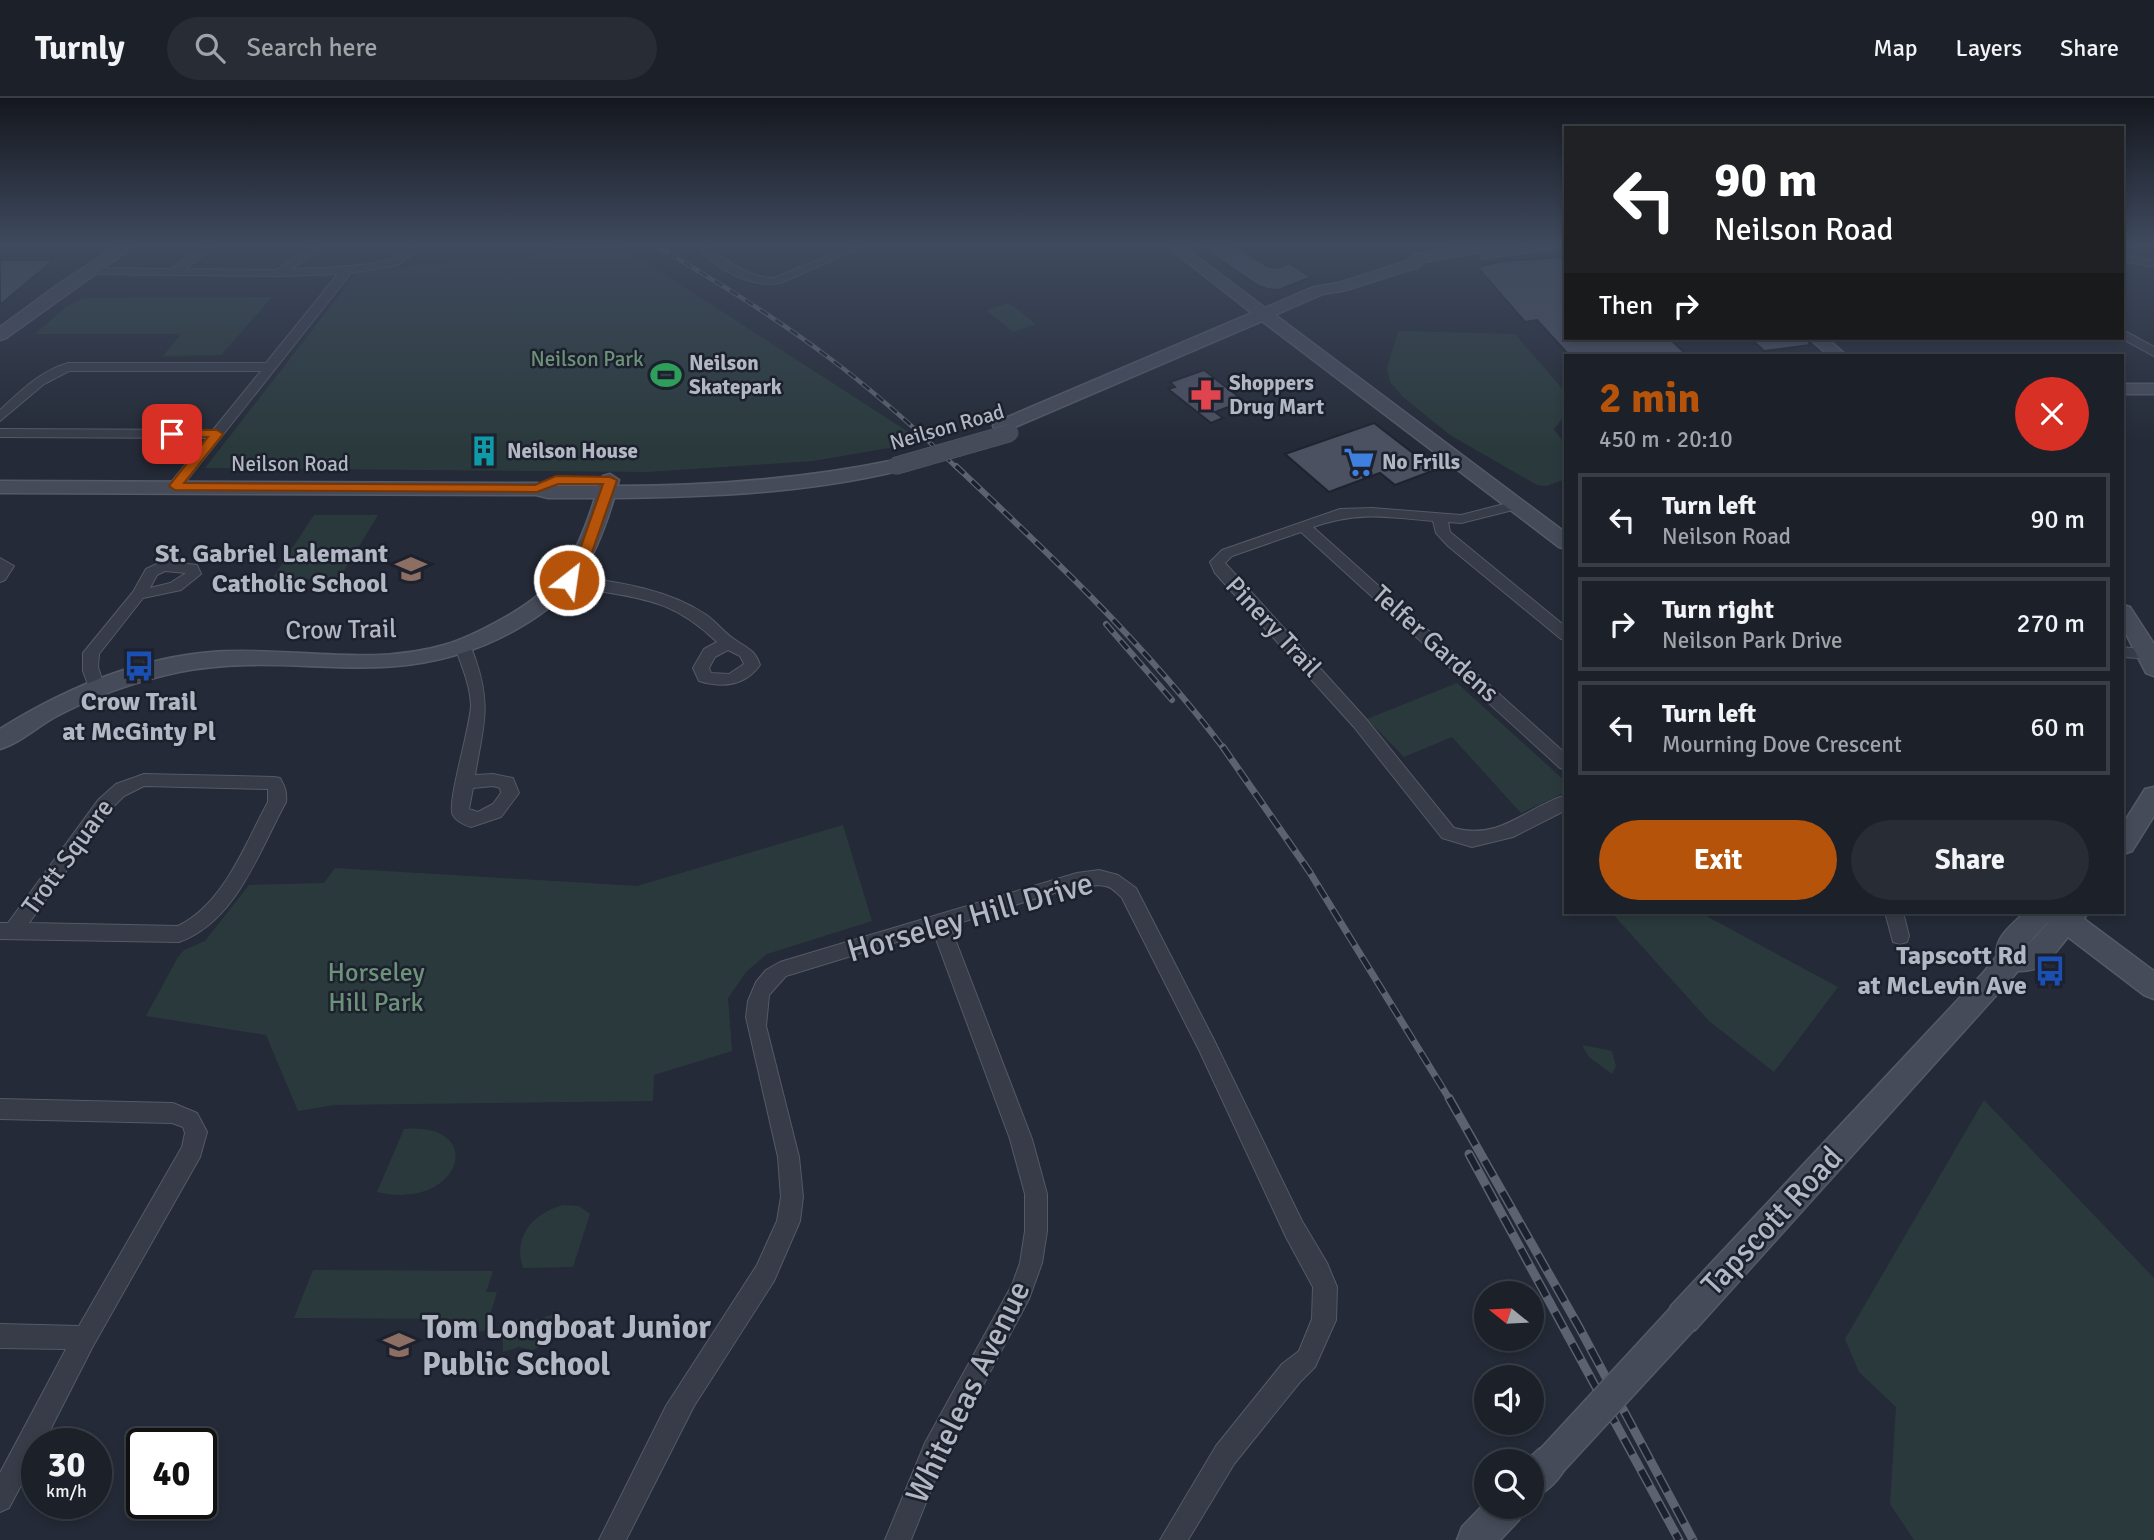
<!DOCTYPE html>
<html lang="en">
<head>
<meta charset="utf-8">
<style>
	:root { --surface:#1b2029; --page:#282d35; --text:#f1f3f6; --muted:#a0a3a8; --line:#393e46; --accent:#b45309 }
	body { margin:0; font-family:Signika,sans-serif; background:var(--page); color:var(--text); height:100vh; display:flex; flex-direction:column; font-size:26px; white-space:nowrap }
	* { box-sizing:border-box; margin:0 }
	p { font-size:23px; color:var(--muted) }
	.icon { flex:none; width:38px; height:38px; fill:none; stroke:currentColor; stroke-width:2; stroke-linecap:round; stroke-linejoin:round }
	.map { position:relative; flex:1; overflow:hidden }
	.sheet { position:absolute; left:1564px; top:256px; width:560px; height:560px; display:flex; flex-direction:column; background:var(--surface); border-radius:0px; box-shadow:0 4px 10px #0003,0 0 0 2px var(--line) }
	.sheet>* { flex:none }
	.banner { position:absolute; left:1564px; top:28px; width:560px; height:214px; border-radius:0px; box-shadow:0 4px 10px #0003,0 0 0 2px var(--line); background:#202124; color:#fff; overflow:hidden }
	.needle { width:46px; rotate:288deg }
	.fabs { position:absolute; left:1474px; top:1183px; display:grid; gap:14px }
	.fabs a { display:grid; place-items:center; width:70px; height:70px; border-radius:50%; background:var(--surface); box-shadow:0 4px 10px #0003,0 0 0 2px var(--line); font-size:35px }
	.speed { position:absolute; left:21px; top:1330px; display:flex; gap:14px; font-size:35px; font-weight:700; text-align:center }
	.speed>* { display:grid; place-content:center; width:91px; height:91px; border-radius:50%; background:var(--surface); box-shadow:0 4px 10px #0003,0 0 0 2px var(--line); line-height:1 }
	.speed small { font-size:18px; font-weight:400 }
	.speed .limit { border:4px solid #111; border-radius:10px; background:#fff; color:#111 }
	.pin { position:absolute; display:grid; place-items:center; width:60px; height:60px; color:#fff; margin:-30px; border-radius:14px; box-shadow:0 4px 10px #0006 }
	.me { position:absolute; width:77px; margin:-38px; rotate:30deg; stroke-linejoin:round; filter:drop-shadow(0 0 5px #0008) }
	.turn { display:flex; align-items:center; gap:24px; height:147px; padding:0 35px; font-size:32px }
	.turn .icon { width:91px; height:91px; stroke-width:2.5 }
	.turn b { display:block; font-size:49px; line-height:60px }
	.then { display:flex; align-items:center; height:66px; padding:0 35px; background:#0003; gap:14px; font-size:26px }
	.round { display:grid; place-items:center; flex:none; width:74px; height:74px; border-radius:37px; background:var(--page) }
	.headline { display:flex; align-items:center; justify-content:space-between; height:119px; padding:0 35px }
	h1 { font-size:42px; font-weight:800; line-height:52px; color:var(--accent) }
	.cta { display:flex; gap:14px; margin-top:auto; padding:14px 35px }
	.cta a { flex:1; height:80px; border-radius:42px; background:var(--accent); color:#fff; font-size:28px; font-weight:800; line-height:80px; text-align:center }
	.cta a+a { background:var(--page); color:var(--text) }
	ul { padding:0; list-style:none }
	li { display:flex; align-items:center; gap:21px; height:94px; margin:0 14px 10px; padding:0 21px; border:4px solid var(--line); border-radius:0px }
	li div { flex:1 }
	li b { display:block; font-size:26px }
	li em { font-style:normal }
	header { display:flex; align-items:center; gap:42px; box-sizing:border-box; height:98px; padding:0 35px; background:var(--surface); border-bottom:2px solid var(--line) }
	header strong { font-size:33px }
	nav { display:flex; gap:38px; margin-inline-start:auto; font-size:24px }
	.search { width:490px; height:63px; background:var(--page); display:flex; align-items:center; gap:18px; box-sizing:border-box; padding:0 24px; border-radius:38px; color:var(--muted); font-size:26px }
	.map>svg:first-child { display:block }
</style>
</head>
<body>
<header>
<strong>Turnly</strong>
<div class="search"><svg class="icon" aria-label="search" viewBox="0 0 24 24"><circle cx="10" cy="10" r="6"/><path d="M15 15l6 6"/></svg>Search here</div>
<nav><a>Map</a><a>Layers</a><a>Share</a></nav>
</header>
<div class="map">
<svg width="2154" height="1442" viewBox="0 0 2154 1442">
	<rect width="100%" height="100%" fill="#242a37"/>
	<g fill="#2a3a3c">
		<polygon points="556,146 617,146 924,344 813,363 647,374 205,370 358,173 542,157"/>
		<polygon points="272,199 221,257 163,258 181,236 35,236 67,208 84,200"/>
		<polygon points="1009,205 1036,226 1013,234 986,212"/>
		<polygon points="1398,233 1515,236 1566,295 1566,316 1554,331 1566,348 1566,381 1546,388 1537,387 1450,337 1403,299 1390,284 1387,270"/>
		<polygon points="314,417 378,417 339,481 272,481"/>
		<polygon points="1457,585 1566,684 1566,694 1521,715 1452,639 1404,659 1367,621"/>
		<polygon points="843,727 872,823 767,856 746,874 728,900 732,953 654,977 653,1003 334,1007 298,1013 266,937 146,918 178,859 184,852 205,843 249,787 324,785 335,770 637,788"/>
		<polygon points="1611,814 1699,814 1838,889 1774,974 1709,923"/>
		<polygon points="1582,947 1612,953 1616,968 1612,976 1589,959"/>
		<polygon points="1984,1002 2154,1180 2154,1442 1914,1442 1890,1406 1896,1309 1859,1274 1845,1241"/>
		<path d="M404 1031C489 1024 461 1114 377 1094Z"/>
		<path d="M563 1107 579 1108 590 1116 573 1169 523 1170C512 1138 534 1115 563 1107Z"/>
		<polygon points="313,1172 493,1173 486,1194 497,1194 485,1233 465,1233 468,1221 294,1220"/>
		<polygon points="554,1216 552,1244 532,1252 519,1249 503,1254 503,1232"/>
	</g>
	<g fill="#4b5161" stroke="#1f232f" stroke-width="2">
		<polygon points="1214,146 1232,146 1267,168 1278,170 1289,165 1311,179 1279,192 1267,191 1257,187 1201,149"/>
		<polygon points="1566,159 1566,240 1669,240 1687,257 1567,255 1537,222 1525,224 1477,169 1502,163"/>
		<polygon points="0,162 54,162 0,207"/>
		<polygon points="1750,240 1807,240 1810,247 1764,253"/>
		<polygon points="1204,272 1244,303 1215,314 1223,320 1211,325 1168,291 1175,289 1170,284"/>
		<polygon points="1374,325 1435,372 1395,387 1380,375 1329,394 1285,356"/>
	</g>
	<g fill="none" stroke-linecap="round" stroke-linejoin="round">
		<g stroke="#555a66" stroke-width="2">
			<g id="street">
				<path d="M208 146H219L185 171 277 172 313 146H324L292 171C324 170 356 169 387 163 403 159 409 145 426 146L398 167 351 175 180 391 175 392 168 388 207 340 0 339V331L213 332 261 273H69L44 286 0 323V312C21 293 40 273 68 265H266L338 176 280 178 89 176 84 173 89 170 171 171Z"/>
				<path d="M706 146H717L713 151 714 154C733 166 751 180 774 180L857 146H870L780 185C755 190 715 173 702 151Z"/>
				<polygon points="2123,157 2154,163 2154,169 2123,163"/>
				<polygon points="2123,232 2154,249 2154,258 2121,240"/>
				<path d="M1516 403 1521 404V410L1461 425 1448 424 1450 434 1566 529V542L1561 541 1448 448 1436 435 1433 423C1387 419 1358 413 1313 429L1566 656V672L1560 670 1301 434 1232 458 1225 465 1366 621 1454 730C1500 743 1526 709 1566 697V712L1513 739 1472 749 1442 740 1354 629 1215 475 1210 464 1222 452 1340 411 1372 410 1461 417Z"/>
				<polygon points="0,460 14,468 5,482 0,484"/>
				<path d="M163 463 197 467 201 476 181 492 143 500 99 556 98 569 105 591 103 595H91L83 573V555L133 494 146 471ZM165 473 186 475 170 485 150 490 157 477Z"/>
				<path d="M569 477C615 484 665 490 705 516 716 523 723 534 734 541 746 550 755 551 760 567 745 588 722 590 699 583L693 570 704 551 717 544C663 492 629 503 564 485L562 482 564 479ZM728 552 740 558 744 566 729 576 711 575 709 570 715 559Z"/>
				<path d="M463 544C471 546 472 552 475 560 492 608 483 629 475 677L493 676 513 680 519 695 501 719 471 729C465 727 456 723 453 717 446 706 471 628 471 607 470 587 462 568 455 549ZM493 688 500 690 501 695 493 706 478 714 469 711 473 690Z"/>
				<polygon points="2123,549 2154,553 2154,561 2123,559"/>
				<path d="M144 676 274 679 280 680C285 689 287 694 286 704 259 753 236 824 179 844L0 841V825H8L98 702 116 686ZM144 688 268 691V704C245 746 224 806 178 828L29 825 110 712 124 698Z"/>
				<path d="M1099 772 1118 777 1136 790 1214 942 1302 1123 1327 1165 1337 1189 1336 1222 1315 1269 1300 1284 1234 1366 1188 1442H1160L1216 1348 1282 1266 1299 1253 1312 1221 1313 1189 1286 1139 1200 954 1122 800C1117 795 1112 789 1105 788 1081 782 980 819 950 828L1032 1041 1047 1096V1133L1042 1165 1029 1201 943 1362 911 1442H885L925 1345 1012 1187 1020 1165 1025 1133V1096L1010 1041 933 833 786 878 769 897 766 928 799 1059 803 1099 800 1123 774 1183 694 1308 626 1442H599L666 1308 757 1167 777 1123 781 1099 778 1059 746 919 748 903 756 884 766 872 780 864 1077 775Z"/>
				<polygon points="1885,814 1903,814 1909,838 1907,844 1900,846 1893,844"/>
				<polygon points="0,1001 173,1005 197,1015 207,1034 200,1059 93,1248 43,1346 37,1346 37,1357 9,1410 0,1414 0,1375 66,1251 0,1250 0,1226 79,1228 182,1049 185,1035 183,1029 172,1025 0,1021"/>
			</g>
		</g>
		<g stroke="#555a66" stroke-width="3">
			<g id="secondary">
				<polygon points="120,146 137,146 6,240 0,242 0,229 59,186"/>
				<polygon points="1164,146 1180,146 1265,210 1314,189 1339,185 1408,163 1414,157 1478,146 1510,146 1509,148 1562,146 1555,150 1486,160 1481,159 1480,154 1424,164 1418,169 1346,192 1323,196 1275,217 1566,435 1566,451 1559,449 1262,223 1008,332 996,332 993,328 996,324 1252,215"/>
				<polygon points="1809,240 1827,240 1846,257 1828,257"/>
				<rect x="2123" y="286" width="31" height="10"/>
				<path d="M895 362 904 368 902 372C808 395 710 399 614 400 595 463 576 498 517 531 395 600 302 550 179 574 136 583 94 598 55 619 37 629 20 645 0 651V631C64 591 137 560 212 554 289 548 370 569 444 547 465 541 484 531 502 521 559 490 576 461 595 400H548L536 397 0 395V383L537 385 549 388H598L603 378 610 376 619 382 617 388C711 388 803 381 895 362Z"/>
				<polygon points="2123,507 2130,509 2154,546 2154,578 2146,575 2123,530"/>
				<polygon points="2154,689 2154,718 2132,753 2123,756 2123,726 2145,691"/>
				<path d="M2025 814H2088L2084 821 2154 873V901L2144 897 2068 839C2052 858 2045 874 2018 873L1695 1232 1683 1236 1671 1232 1667 1220 1671 1208 1983 875 1997 858C1994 839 2012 827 2025 814ZM2049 824 2025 850H2024L2048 824Z"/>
				<path d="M1551 1345 1563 1351 1569 1363C1561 1380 1549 1393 1531 1401V1363H1526L1539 1351Z"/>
				<polygon points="1486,1404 1486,1409 1524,1409 1519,1422 1500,1442 1457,1442 1462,1429"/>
			</g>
		</g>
		<use href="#street" fill="#373c48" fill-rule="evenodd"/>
		<use href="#secondary" fill="#464b5a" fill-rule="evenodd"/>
		<g stroke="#5c6270" stroke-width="4.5">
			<path id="rail-far3" d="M653 146C713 181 772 217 828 259 874 293 916 331 957 370"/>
		</g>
		<g stroke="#5c6270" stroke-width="6">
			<g id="rail-far2">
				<path d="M956 368C1050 457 1145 546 1224 651"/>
				<polyline points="1106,526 1172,602"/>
			</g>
		</g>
		<g stroke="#5c6270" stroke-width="7">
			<polyline id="rail-far1" points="1223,649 1309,773 1450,1002"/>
		</g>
		<g stroke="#5c6270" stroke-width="9">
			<g id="rail">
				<polyline points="1449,1000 1579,1229 1693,1442"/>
				<polyline points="1469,1056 1679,1442"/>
			</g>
		</g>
		<use href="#rail-far3" stroke="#1d212d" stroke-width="2.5" stroke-dasharray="9" stroke-linecap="butt"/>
		<use href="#rail-far2" stroke="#1d212d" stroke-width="3.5" stroke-dasharray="11" stroke-linecap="butt"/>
		<use href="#rail-far1" stroke="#1d212d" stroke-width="4.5" stroke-dasharray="14" stroke-linecap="butt"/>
		<use href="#rail" stroke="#1d212d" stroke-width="6" stroke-dasharray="18" stroke-linecap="butt"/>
		<g stroke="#555a66" stroke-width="18" stroke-linecap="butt">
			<polyline id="secondary-bridge-far1" points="895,368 1010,335"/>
		</g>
		<g stroke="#555a66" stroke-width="35" stroke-linecap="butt">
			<polyline id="secondary-bridge" points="1551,1363 1683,1220"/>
		</g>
		<use href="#secondary-bridge-far1" stroke="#464b5a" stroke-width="17"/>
		<use href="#secondary-bridge" stroke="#464b5a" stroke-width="32"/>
	</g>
	<linearGradient id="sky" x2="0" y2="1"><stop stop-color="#14171e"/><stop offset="0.42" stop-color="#3f4a5e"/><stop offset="1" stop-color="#3f4a5e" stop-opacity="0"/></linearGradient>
	<rect width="2154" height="348" fill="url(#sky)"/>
	<polygon fill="#b45309" stroke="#753606" stroke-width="2" points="172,332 217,332 223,336 184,385 535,387 556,378 610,379 617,382 591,457 574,485 569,486 563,482 578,457 603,386 558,386 537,394 175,392 169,388 208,339 168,338 168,333"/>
	<defs>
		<g id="stadium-bare" transform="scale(2.415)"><path d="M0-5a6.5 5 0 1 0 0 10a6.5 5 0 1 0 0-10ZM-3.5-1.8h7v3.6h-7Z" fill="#2e9e5b" stroke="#1d212d" stroke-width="2.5" paint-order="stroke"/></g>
		<g id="pharmacy-bare" transform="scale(2.415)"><path d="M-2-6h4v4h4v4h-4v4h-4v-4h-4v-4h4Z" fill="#e0444e" stroke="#1d212d" stroke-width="2.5" paint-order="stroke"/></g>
		<g id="building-bare" transform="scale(2.415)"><path d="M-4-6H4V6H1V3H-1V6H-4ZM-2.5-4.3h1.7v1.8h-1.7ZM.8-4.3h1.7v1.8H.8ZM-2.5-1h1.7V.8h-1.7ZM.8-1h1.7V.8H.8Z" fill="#0f9aa8" stroke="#1d212d" stroke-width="2.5" paint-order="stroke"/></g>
		<g id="supermarket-bare" transform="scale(2.415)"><path d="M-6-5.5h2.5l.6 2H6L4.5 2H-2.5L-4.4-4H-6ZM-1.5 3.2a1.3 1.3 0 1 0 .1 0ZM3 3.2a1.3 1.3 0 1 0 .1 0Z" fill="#3f7fe0" stroke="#1d212d" stroke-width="2.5" paint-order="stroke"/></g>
		<g id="school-bare" transform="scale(2.415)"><path d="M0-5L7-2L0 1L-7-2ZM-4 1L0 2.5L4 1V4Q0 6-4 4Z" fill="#8d6e63" stroke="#1d212d" stroke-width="2.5" paint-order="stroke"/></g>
		<g id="bus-bare" transform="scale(2.415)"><path d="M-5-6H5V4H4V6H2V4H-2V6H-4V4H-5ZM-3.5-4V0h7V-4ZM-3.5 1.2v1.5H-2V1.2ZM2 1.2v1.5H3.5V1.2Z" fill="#1a4fb4" stroke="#1d212d" stroke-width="2.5" paint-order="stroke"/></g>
	</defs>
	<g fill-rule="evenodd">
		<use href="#stadium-bare" x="666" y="277"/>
		<use href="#pharmacy-bare" x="1206" y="297"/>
		<use href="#building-bare" x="484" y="353"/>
		<use href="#supermarket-bare" x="1359" y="364"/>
		<use href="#school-bare" x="411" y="471"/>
		<use href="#bus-bare" x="139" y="568"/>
		<use href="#bus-bare" x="2050" y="873"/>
		<use href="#school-bare" x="399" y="1247"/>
	</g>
	<g text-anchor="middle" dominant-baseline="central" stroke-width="5" stroke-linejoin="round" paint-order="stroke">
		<g font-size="21" fill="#6c9279" stroke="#1d212d">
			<text x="587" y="261">Neilson Park</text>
		</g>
		<g font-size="21" font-weight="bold" fill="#b2b7c4" stroke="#1d212d" text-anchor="start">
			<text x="689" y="265">Neilson<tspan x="689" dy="24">Skatepark</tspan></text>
			<text x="1229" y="285">Shoppers<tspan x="1229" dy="24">Drug Mart</tspan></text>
			<text x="507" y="353">Neilson House</text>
			<text x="1382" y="364">No Frills</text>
		</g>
		<g font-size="21" fill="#b2b7c4" stroke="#1d212d">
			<text transform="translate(947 329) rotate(-16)">Neilson Road</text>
			<text x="290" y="366">Neilson Road</text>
		</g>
		<g font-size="26" font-weight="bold" fill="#b2b7c4" stroke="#1d212d" text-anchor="end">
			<text x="388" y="456">St. Gabriel Lalemant<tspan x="388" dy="30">Catholic School</tspan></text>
			<text x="139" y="604" text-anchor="middle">Crow Trail<tspan x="139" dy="30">at McGinty Pl</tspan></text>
			<text x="2027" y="858">Tapscott Rd<tspan x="2027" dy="30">at McLevin Ave</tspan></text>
		</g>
		<g font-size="26" fill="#b2b7c4" stroke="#1d212d">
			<text transform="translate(1273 529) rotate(47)">Pinery Trail</text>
			<text transform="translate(341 532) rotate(-1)">Crow Trail</text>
			<text transform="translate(1435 546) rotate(42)">Telfer Gardens</text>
			<text transform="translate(68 759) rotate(-54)">Trott Square</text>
		</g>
		<g font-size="26" fill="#6c9279" stroke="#1d212d">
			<text x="376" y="875">Horseley<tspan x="376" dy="30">Hill Park</tspan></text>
		</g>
		<g font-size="32" fill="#b2b7c4" stroke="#1d212d">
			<text transform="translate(970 819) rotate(-16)">Horseley Hill Drive</text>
			<text transform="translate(1772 1123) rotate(-47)">Tapscott Road</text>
			<text transform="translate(968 1294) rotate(-64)">Whiteleas Avenue</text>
		</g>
		<g font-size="32" font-weight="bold" fill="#b2b7c4" stroke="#1d212d" text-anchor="start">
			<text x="422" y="1229">Tom Longboat Junior<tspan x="422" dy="37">Public School</tspan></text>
		</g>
	</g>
</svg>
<div class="fabs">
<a><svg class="needle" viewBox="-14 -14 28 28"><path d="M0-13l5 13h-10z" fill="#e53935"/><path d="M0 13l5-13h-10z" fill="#a0a3a8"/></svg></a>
<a><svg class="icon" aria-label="sound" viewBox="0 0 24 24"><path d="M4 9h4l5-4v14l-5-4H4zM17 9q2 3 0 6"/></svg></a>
<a><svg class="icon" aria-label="search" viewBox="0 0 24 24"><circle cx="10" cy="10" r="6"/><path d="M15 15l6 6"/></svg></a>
</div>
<div class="speed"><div>30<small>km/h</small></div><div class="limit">40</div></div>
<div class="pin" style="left:172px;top:336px;background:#d93025"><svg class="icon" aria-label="arrive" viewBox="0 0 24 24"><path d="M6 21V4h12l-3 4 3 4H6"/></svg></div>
<svg class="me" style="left:569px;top:482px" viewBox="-20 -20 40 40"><circle r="17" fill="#b45309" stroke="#fff" stroke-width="3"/><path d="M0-11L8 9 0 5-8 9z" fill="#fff"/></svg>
<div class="banner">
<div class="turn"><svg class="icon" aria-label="left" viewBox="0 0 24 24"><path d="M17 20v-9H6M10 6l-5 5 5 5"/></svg><div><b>90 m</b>Neilson Road</div></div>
<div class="then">Then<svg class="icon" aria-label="right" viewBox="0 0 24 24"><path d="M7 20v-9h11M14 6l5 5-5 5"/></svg></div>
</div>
<section class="sheet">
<div class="headline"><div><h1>2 min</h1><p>450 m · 20:10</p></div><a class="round" style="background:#d93025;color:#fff"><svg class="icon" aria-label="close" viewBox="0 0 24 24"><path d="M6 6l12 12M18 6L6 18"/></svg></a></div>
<ul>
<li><svg class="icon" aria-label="left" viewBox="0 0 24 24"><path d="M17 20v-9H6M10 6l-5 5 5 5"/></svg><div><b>Turn left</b><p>Neilson Road</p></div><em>90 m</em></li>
<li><svg class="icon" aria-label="right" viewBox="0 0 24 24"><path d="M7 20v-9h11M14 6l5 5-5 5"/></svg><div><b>Turn right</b><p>Neilson Park Drive</p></div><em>270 m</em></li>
<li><svg class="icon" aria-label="left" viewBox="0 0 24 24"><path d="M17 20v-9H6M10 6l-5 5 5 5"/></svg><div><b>Turn left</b><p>Mourning Dove Crescent</p></div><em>60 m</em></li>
</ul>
<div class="cta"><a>Exit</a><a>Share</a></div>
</section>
</div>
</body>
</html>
